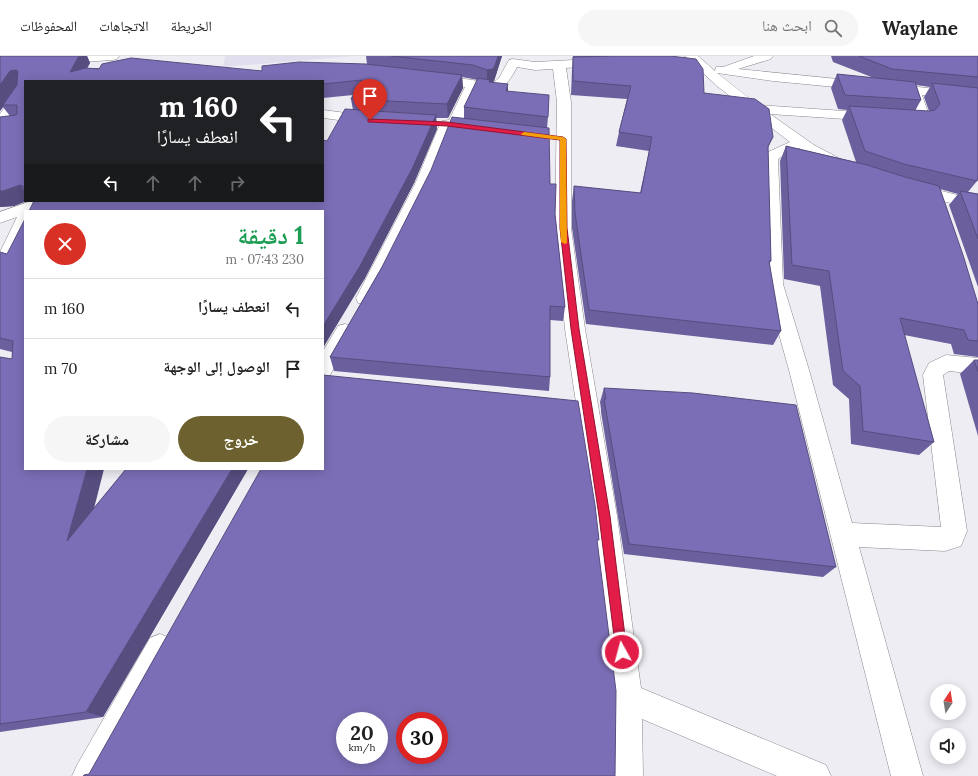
<!DOCTYPE html>
<html lang="ar">
<head>
<meta charset="utf-8">
<style>
	:root { --surface:#fff; --page:#f6f6f6; --text:#222; --muted:#767676; --line:#e0e0e0; --accent:#6d622f }
	body { margin:0; font-family:Lora,"Noto Naskh Arabic",serif; background:var(--page); color:var(--text); direction:rtl; height:100vh; display:flex; flex-direction:column; font-size:15px; white-space:nowrap }
	* { box-sizing:border-box; margin:0 }
	p { font-size:13px; color:var(--muted) }
	.icon { flex:none; width:22px; height:22px; fill:none; stroke:currentColor; stroke-width:2; stroke-linecap:round; stroke-linejoin:round }
	.map { position:relative; flex:1; overflow:hidden; direction:ltr }
	.details { position:absolute; left:24px; top:154px; width:300px; height:260px; display:flex; flex-direction:column; background:var(--surface); border-radius:0px; box-shadow:0 2px 10px #0003; direction:rtl }
	.details>* { flex:none }
	.hud { position:absolute; left:24px; top:24px; width:300px; height:122px; border-radius:0px; box-shadow:0 2px 10px #0003; direction:rtl; background:#202124; color:#fff; overflow:hidden }
	.needle { width:26px; rotate:12deg }
	.fabs { position:absolute; left:930px; top:628px; display:grid; gap:8px }
	.fabs a { display:grid; place-items:center; width:36px; height:36px; border-radius:50%; background:var(--surface); box-shadow:0 2px 10px #0003; font-size:20px }
	.speed { position:absolute; left:336px; top:656px; display:flex; gap:8px; font-size:20px; font-weight:700; text-align:center }
	.speed>* { display:grid; place-content:center; width:52px; height:52px; border-radius:50%; background:var(--surface); box-shadow:0 2px 10px #0003; line-height:1 }
	.speed small { font-size:10px; font-weight:400 }
	.speed .limit { border:6px solid #d22; background:#fff; color:#111 }
	.pin { position:absolute; display:grid; place-items:center; width:34px; height:34px; color:#fff; margin:-41px -17px; border-radius:50% 50% 50% 0; rotate:-45deg; box-shadow:0 0 4px #0007 }
	.pin .icon { rotate:45deg }
	.me { position:absolute; width:44px; margin:-22px; rotate:353deg; stroke-linejoin:round; filter:drop-shadow(0 0 3px #0008) }
	.turn { display:flex; align-items:center; gap:14px; height:84px; padding:0 20px; font-size:18px }
	.turn .icon { width:52px; height:52px; stroke-width:2.5 }
	.turn b { display:block; font-size:28px; line-height:34px }
	.lanes { display:flex; align-items:center; height:38px; padding:0 20px; background:#0003; justify-content:center; gap:20px; direction:ltr }
	.lanes .off { opacity:.35 }
	.round { display:grid; place-items:center; flex:none; width:42px; height:42px; border-radius:21px; background:var(--page) }
	.summary { display:flex; align-items:center; justify-content:space-between; height:68px; padding:0 20px }
	h1 { font-size:24px; font-weight:700; line-height:30px; color:#1e9e55 }
	.cta { display:flex; gap:8px; margin-top:auto; padding:8px 20px }
	.cta a { flex:1; height:46px; border-radius:24px; background:var(--accent); color:#fff; font-size:16px; font-weight:700; line-height:46px; text-align:center }
	.cta a+a { background:var(--page); color:var(--text) }
	ul { padding:0; list-style:none }
	li { display:flex; align-items:center; gap:12px; height:60px; padding:0 20px; border-top:1px solid var(--line) }
	li div { flex:1 }
	li b { display:block; font-size:15px }
	li em { font-style:normal }
	header { display:flex; align-items:center; gap:24px; box-sizing:border-box; height:56px; padding:0 20px; background:var(--surface); border-bottom:1px solid var(--line) }
	header strong { font-size:19px }
	nav { display:flex; gap:22px; margin-inline-start:auto; font-size:14px }
	.search { width:280px; height:36px; background:var(--page); display:flex; align-items:center; gap:10px; box-sizing:border-box; padding:0 14px; border-radius:22px; color:var(--muted); font-size:15px }
	.map>svg:first-child { display:block }
</style>
</head>
<body>
<header>
<strong>Waylane</strong>
<div class="search"><svg class="icon" aria-label="search" viewBox="0 0 24 24"><circle cx="10" cy="10" r="6"/><path d="M15 15l6 6"/></svg>ابحث هنا</div>
<nav><a>الخريطة</a><a>الاتجاهات</a><a>المحفوظات</a></nav>
</header>
<div class="map">
<svg width="978" height="720" viewBox="0 0 978 720">
	<rect width="100%" height="100%" fill="#eeedf3"/>
	<polygon fill="#e1dfed" points="225,0 353,0 223,11"/>
	<g fill="none" stroke-linecap="round" stroke-linejoin="round">
		<g stroke="#88878d" stroke-width="1">
			<g id="minor">
				<polygon points="55,0 119,0 117,3 113,4 0,11 0,3"/>
				<path d="M685 0H698L715 15 716 11H723L754 0H773L771 3 738 13 978 37V45L922 39 930 62 925 67 920 68 770 58 814 89 850 108 853 111 850 114C836 118 811 101 799 92L779 102 778 104 783 228 809 314 852 467 941 471 923 319 929 307 946 299 978 302V318L949 315 943 319 967 475 961 490 945 495 859 491 923 720H891L789 314 765 228 764 104 768 96 790 86 717 30ZM717 17 773 25 908 38 915 60 758 49Z"/>
				<path d="M513 3 535 6 574 4 578 5 580 8 578 11 566 12 571 46V172L585 273 617 460 641 632 826 709 831 720H777L642 663 643 720H611L612 641 593 460 565 273 555 172 557 46 553 13 535 14 517 11C509 27 497 44 476 34L461 69 459 72 452 73 431 128 374 242 372 247 365 248 358 247 356 242 415 128 440 68 442 65 449 64 465 31 433 27 429 26 427 23 429 20 433 19 473 24 486 29 492 28 499 22 509 4Z"/>
				<polygon points="25,29 25,42 5,71 0,72 0,58 20,30"/>
				<polygon points="323,54 369,60 374,61 376,64 374,67 369,68 323,62"/>
				<polygon points="913,128 978,144 978,154 907,136 905,133 907,130"/>
				<path d="M31 145 37 147 39 150C35 155 31 155 25 155V180L9 214 6 218 0 220V196L17 161 0 167V156Z"/>
				<polygon points="345,268 352,270 355,275 330,319 323,321 323,295 338,270"/>
				<polygon points="160,578 170,582 174,592 106,720 72,720 77,709 150,582"/>
			</g>
		</g>
		<use href="#minor" fill="#fff" fill-rule="evenodd"/>
	</g>
	<g fill="#6b5f9d" fill-rule="evenodd">
		<polygon points="0,0 87,0 90,7 87,12 262,15 367,8 366,0 502,0 494,25 493,26 508,35 548,61 547,72 550,128 555,158 565,251 563,265 550,264 550,321 549,335 334,315 330,301 382,211 464,62 464,51 477,24 473,23 462,21 463,32 448,62 436,62 437,73 414,127 364,224 323,145 327,85 353,54 351,43 353,39 323,42 323,25 25,25 25,145 14,150 0,151 0,61 10,60 3,51 0,55"/>
		<polygon points="573,0 670,0 704,37 773,81 768,92 771,205 769,208 781,275 773,289 586,268 572,172 572,145 574,130 640,137 649,95 616,90 619,76 627,43 571,39 572,14"/>
		<path d="M831 0H978V121L977 125 968 136 978 138V231L949 149 958 138 940 133 978 248V301L954 298 951 288 904 279 934 386 919 399 851 388 849 343 833 329 820 230 784 223 780 105 786 90 856 106 842 64 847 54 838 53 831 32 837 18 874 22 833 6ZM916 29 930 31 924 41 929 55H915L921 44Z"/>
		<polygon points="0,196 94,452 126,413 248,413 103,661 0,676 0,301 12,303 12,296 0,293"/>
		<polygon points="974,304 978,304 978,380 960,318"/>
		<polygon points="604,332 836,511 823,521 624,498 601,356 601,353 600,346"/>
	</g>
	<g fill="#574d7f">
		<polygon points="79,0 87,0 90,7 80,25 70,16"/>
		<polygon points="498,0 502,0 494,25 492,27 487,27 487,14"/>
		<polygon points="16,14 25,28 3,49 3,51 0,55 0,29 10,15"/>
		<polygon points="462,19 463,32 448,62 447,48"/>
		<polygon points="508,28 508,41 506,35"/>
		<polygon points="436,59 437,73 414,127 364,224 323,292 323,270"/>
		<polygon points="20,129 25,136 25,145 27,145 14,150 0,151 0,135"/>
		<polygon points="87,413 104,413 83,496 67,485"/>
		<polygon points="232,413 248,413 103,661 86,656"/>
	</g>
	<g fill="#7c6eb6" stroke="#574d7f" fill-rule="evenodd">
		<polygon points="0,0 79,0 70,16 86,12 99,13 102,8 131,2 262,15 262,10 299,6 366,8 462,19 447,48 351,43 362,24 323,28 323,25 25,25 25,131 20,129 3,135 0,135 0,61 16,59 17,58 17,49 3,49 17,29 18,15 16,14 10,15 0,29"/>
		<polygon points="391,0 498,0 494,12 492,13 487,14 473,9"/>
		<polygon points="616,0 670,0 696,3 703,13 704,37 755,43 769,53 773,81 768,90 771,205 769,205 781,275 589,254 575,157 574,130 641,137 652,81 619,76 631,30 573,25 573,1"/>
		<polygon points="859,0 978,0 978,21 892,13"/>
		<polygon points="837,18 915,26 921,44 845,39"/>
		<polygon points="478,22 490,24 489,26 508,28 506,35 549,39 548,61 464,51"/>
		<polygon points="932,27 978,32 978,121 977,125 904,108 865,95 849,50 929,55 935,54 940,48"/>
		<polygon points="345,53 436,59 412,113 360,210 323,270 323,155 29,155 34,145 323,145 323,84 327,85"/>
		<polygon points="452,61 549,72 550,128 556,128 555,158 565,251 550,250 550,321 330,301 382,211 431,114"/>
		<polygon points="786,90 867,109 905,121 939,130 963,199 978,248 978,285 968,284 964,274 900,262 934,386 863,375 860,330 843,315 829,215 792,209"/>
		<polygon points="960,135 978,138 978,183"/>
		<polygon points="25,163 25,413 87,413 67,485 126,413 232,413 86,656 0,668 0,301 12,303 13,285 0,282 0,196 7,198"/>
		<polygon points="974,304 978,304 978,316"/>
		<path d="M323 319 578 345 595 449 599 484H597L616 635 615 720H83L84 719 89 718 261 413H323ZM345 665H379V699H345ZM405 665H439V699H405Z"/>
		<polygon points="604,332 693,337 796,349 836,511 629,488 604,343 606,343"/>
	</g>
	<polygon fill="#e11d48" stroke="#92132f" points="368,63 447,66 563,81 566,83 567,172 579,273 610,460 627,596 626,600 622,601 617,600 616,596 599,460 571,273 560,172 560,84 447,70 370,66 368,66"/>
	<polygon fill="#f59e0b" points="524,76 563,81 566,83 567,187 565,188 561,186 560,172 560,84 522,79 521,78"/>
</svg>
<div class="fabs">
<a><svg class="needle" viewBox="-14 -14 28 28"><path d="M0-13l5 13h-10z" fill="#e53935"/><path d="M0 13l5-13h-10z" fill="#767676"/></svg></a>
<a><svg class="icon" aria-label="sound" viewBox="0 0 24 24"><path d="M4 9h4l5-4v14l-5-4H4zM17 9q2 3 0 6"/></svg></a>
</div>
<div class="speed"><div>20<small>km/h</small></div><div class="limit">30</div></div>
<div class="pin" style="left:370px;top:64px;background:#d93025"><svg class="icon" aria-label="arrive" viewBox="0 0 24 24"><path d="M6 21V4h12l-3 4 3 4H6"/></svg></div>
<svg class="me" style="left:622px;top:596px" viewBox="-20 -20 40 40"><circle r="17" fill="#e11d48" stroke="#fff" stroke-width="3"/><path d="M0-11L8 9 0 5-8 9z" fill="#fff"/></svg>
<div class="hud">
<div class="turn"><svg class="icon" aria-label="left" viewBox="0 0 24 24"><path d="M17 20v-9H6M10 6l-5 5 5 5"/></svg><div><b>160 m</b>انعطف يسارًا</div></div>
<div class="lanes"><svg class="icon" aria-label="left" viewBox="0 0 24 24"><path d="M17 20v-9H6M10 6l-5 5 5 5"/></svg><svg class="icon off" aria-label="ahead" viewBox="0 0 24 24"><path d="M12 20V5M6 11l6-6 6 6"/></svg><svg class="icon off" aria-label="ahead" viewBox="0 0 24 24"><path d="M12 20V5M6 11l6-6 6 6"/></svg><svg class="icon off" aria-label="right" viewBox="0 0 24 24"><path d="M7 20v-9h11M14 6l5 5-5 5"/></svg></div>
</div>
<section class="details">
<div class="summary"><div><h1>1 دقيقة</h1><p>230 m · 07:43</p></div><a class="round" style="background:#d93025;color:#fff"><svg class="icon" aria-label="close" viewBox="0 0 24 24"><path d="M6 6l12 12M18 6L6 18"/></svg></a></div>
<ul>
<li><svg class="icon" aria-label="left" viewBox="0 0 24 24"><path d="M17 20v-9H6M10 6l-5 5 5 5"/></svg><div><b>انعطف يسارًا</b></div><em>160 m</em></li>
<li><svg class="icon" aria-label="arrive" viewBox="0 0 24 24"><path d="M6 21V4h12l-3 4 3 4H6"/></svg><div><b>الوصول إلى الوجهة</b></div><em>70 m</em></li>
</ul>
<div class="cta"><a>خروج</a><a>مشاركة</a></div>
</section>
</div>
</body>
</html>
